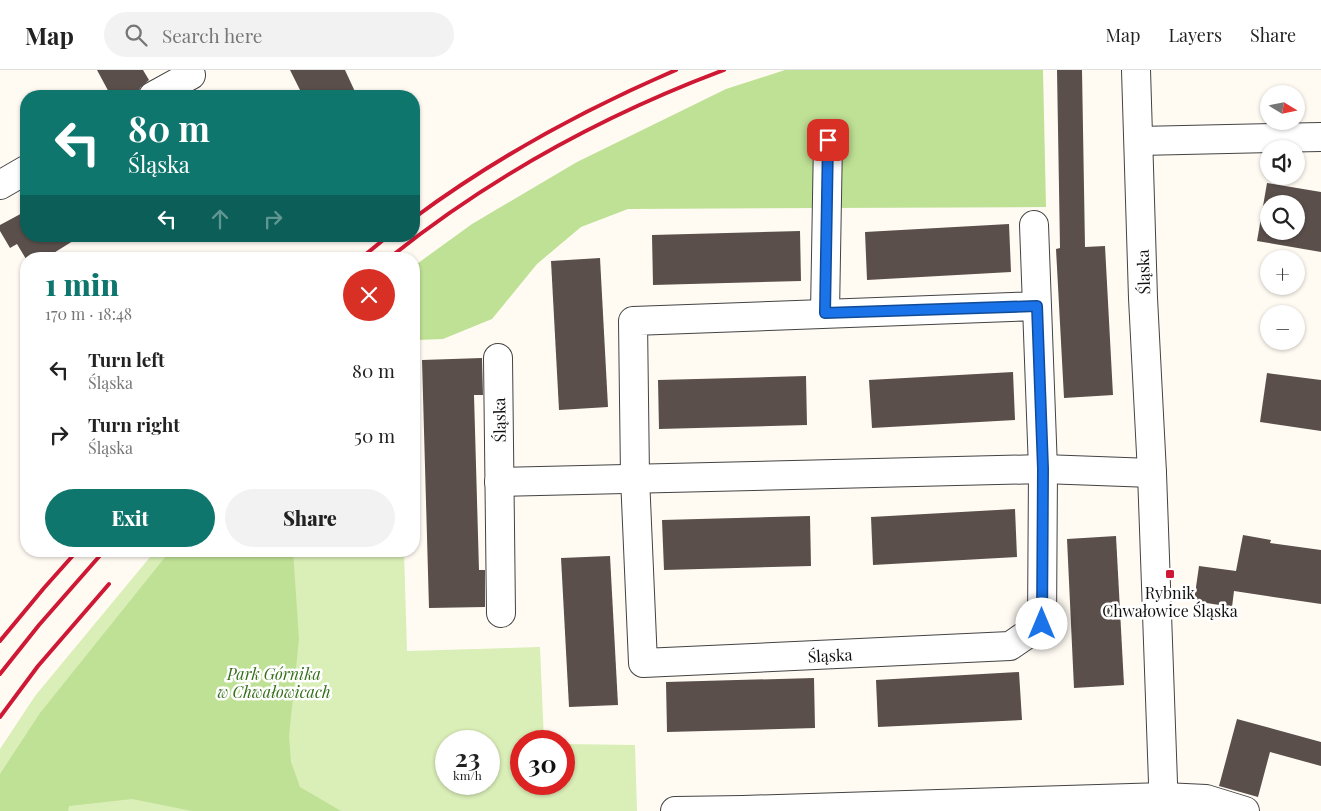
<!DOCTYPE html>
<html lang="en">
<head>
<meta charset="utf-8">
<style>
	:root { --surface:#fff; --page:#f2f2f2; --text:#222; --muted:#767676; --line:#e0e0e0; --accent:#0f766e }
	body { margin:0; font-family:"Playfair Display",serif; background:var(--page); color:var(--text); height:100vh; display:flex; flex-direction:column; font-size:19px; white-space:nowrap }
	* { box-sizing:border-box; margin:0 }
	p { font-size:16px; color:var(--muted) }
	.icon { flex:none; width:28px; height:28px; fill:none; stroke:currentColor; stroke-width:2; stroke-linecap:round; stroke-linejoin:round }
	.map { position:relative; flex:1; overflow:hidden }
	.side { position:absolute; left:20px; top:182px; width:400px; height:305px; display:flex; flex-direction:column; background:var(--surface); border-radius:20px; box-shadow:0 1px 4px #0004 }
	.side>* { flex:none }
	.hud { position:absolute; left:20px; top:20px; width:400px; height:152px; border-radius:20px; box-shadow:0 1px 4px #0004; background:#0f766e; color:#fff; overflow:hidden }
	.needle { width:32px; rotate:100deg }
	.tools { position:absolute; left:1260px; top:15px; display:grid; gap:10px }
	.tools a { display:grid; place-items:center; width:45px; height:45px; border-radius:50%; background:var(--surface); box-shadow:0 1px 4px #0004; font-size:25px }
	.speed { position:absolute; left:435px; top:660px; display:flex; gap:10px; font-size:25px; font-weight:700; text-align:center }
	.speed>* { display:grid; place-content:center; width:65px; height:65px; border-radius:50%; background:var(--surface); box-shadow:0 1px 4px #0004; line-height:1 }
	.speed small { font-size:12px; font-weight:400 }
	.speed .limit { border:8px solid #d22; background:#fff; color:#111 }
	.pin { position:absolute; display:grid; place-items:center; width:42px; height:42px; color:#fff; margin:-21px; border-radius:10px; box-shadow:0 2px 8px #0006 }
	.me { position:absolute; width:55px; margin:-28px; rotate:0deg; stroke-linejoin:round; filter:drop-shadow(0 0 4px #0008) }
	.turn { display:flex; align-items:center; gap:18px; height:105px; padding:0 25px; font-size:22px }
	.turn .icon { width:65px; height:65px; stroke-width:2.5 }
	.turn b { display:block; font-size:35px; line-height:42px }
	.lanes { display:flex; align-items:center; height:48px; padding:0 25px; background:#0003; justify-content:center; gap:25px; direction:ltr }
	.lanes .off { opacity:.35 }
	.round { display:grid; place-items:center; flex:none; width:52px; height:52px; border-radius:26px; background:var(--page) }
	.headline { display:flex; align-items:center; justify-content:space-between; height:85px; padding:0 25px }
	h1 { font-size:30px; font-weight:800; line-height:38px; color:var(--accent) }
	.button { display:flex; gap:10px; margin-top:auto; padding:10px 25px }
	.button a { flex:1; height:58px; border-radius:30px; background:var(--accent); color:#fff; font-size:20px; font-weight:800; line-height:58px; text-align:center }
	.button a+a { background:var(--page); color:var(--text) }
	ul { padding:0; list-style:none }
	li { display:flex; align-items:center; gap:15px; height:65px; padding:0 25px }
	li div { flex:1 }
	li b { display:block; font-size:19px }
	li em { font-style:normal }
	header { display:flex; align-items:center; gap:30px; box-sizing:border-box; height:70px; padding:0 25px; background:var(--surface); border-bottom:1px solid var(--line) }
	header strong { font-size:24px }
	nav { display:flex; gap:28px; margin-inline-start:auto; font-size:18px }
	.search { width:350px; height:45px; background:var(--page); display:flex; align-items:center; gap:12px; box-sizing:border-box; padding:0 18px; border-radius:28px; color:var(--muted); font-size:19px }
	.map>svg:first-child { display:block }
</style>
</head>
<body>
<header>
<strong>Map</strong>
<div class="search"><svg class="icon" aria-label="search" viewBox="0 0 24 24"><circle cx="10" cy="10" r="6"/><path d="M15 15l6 6"/></svg>Search here</div>
<nav><a>Map</a><a>Layers</a><a>Share</a></nav>
</header>
<div class="map">
<svg width="1321" height="741" viewBox="0 0 1321 741">
	<rect width="100%" height="100%" fill="#fffbf3"/>
	<path fill="#daeeb7" fill-rule="evenodd" d="M155 481H404L407 581 540 577 544 671H521V714H564V674L635 675 637 741H0V679L35 626ZM446 671H489V714H446Z"/>
	<g fill="#bfe195">
		<polygon points="785,0 1043,0 1046,137 628,139 581,157 537,194 492,249 443,269 418,270 414,262 414,196 472,154 577,92 726,19"/>
		<polygon points="170,481 293,481 299,569 289,666 291,692 300,717 341,741 192,741 132,729 69,736 68,741 0,741 0,704 40,643"/>
	</g>
	<g fill="#5a4f4b" fill-rule="evenodd">
		<polygon points="97,0 143,0 149,10 140,18 138,24 134,26 111,26"/>
		<polygon points="290,0 345,0 357,26 303,26"/>
		<polygon points="1057,0 1082,0 1085,177 1105,176 1113,325 1064,328 1056,179 1060,178"/>
		<path d="M1267 113 1321 122V182L1257 171ZM1269 134H1296V161H1269Z"/>
		<polygon points="26,141 26,166 81,166 44,189 26,189 17,174 10,178 0,161 0,155"/>
		<polygon points="1009,154 1011,202 867,210 865,162"/>
		<polygon points="800,161 801,211 653,215 652,165"/>
		<polygon points="600,188 608,337 559,340 551,191"/>
		<polygon points="482,288 483,325 474,325 479,500 485,500 485,537 429,538 422,290"/>
		<polygon points="1013,302 1015,350 872,358 869,310"/>
		<polygon points="1267,303 1321,310 1321,361 1260,352"/>
		<polygon points="806,306 807,355 659,359 658,310"/>
		<polygon points="1015,439 1017,487 873,495 871,447"/>
		<polygon points="810,446 811,496 664,500 662,450"/>
		<polygon points="1243,465 1271,470 1270,473 1321,480 1321,534 1234,521 1232,537 1194,531 1199,496 1236,501"/>
		<polygon points="1116,466 1124,615 1074,618 1067,469"/>
		<polygon points="610,486 618,635 569,637 561,488"/>
		<polygon points="1019,602 1022,650 878,657 876,610"/>
		<polygon points="814,608 815,658 667,662 666,612"/>
		<polygon points="1237,649 1321,672 1321,696 1270,682 1258,727 1219,716"/>
	</g>
	<g fill="none" stroke-linecap="round" stroke-linejoin="round">
		<g stroke="#434343" stroke-width="30">
			<g id="minor">
				<polyline points="1136,0 1143,228 1152,403 1164,741"/>
				<polyline points="153,26 191,5"/>
				<polyline points="1139,71 1321,67"/>
				<polyline points="0,115 26,100"/>
				<polyline points="1034,155 1043,399 1042,554 1010,576 643,593 635,407 633,251 1037,236"/>
				<polyline points="825,243 828,70"/>
				<polyline points="498,288 501,543"/>
				<polyline points="499,412 1043,399 1152,403"/>
				<polyline points="675,741 743,740 1164,727 1206,729 1245,741"/>
			</g>
		</g>
		<use href="#minor" stroke="#fff" stroke-width="28"/>
		<g stroke="#cf1834" stroke-width="4">
			<path d="M414 148C495 88 583 40 676 0"/>
			<polyline points="360,189 388,166"/>
			<path d="M388 189C489 108 604 45 724 0"/>
			<polyline points="0,571 44,518 77,481"/>
			<polyline points="0,604 39,555 104,481"/>
			<polyline points="0,647 38,596 109,514"/>
		</g>
	</g>
	<g fill="none" stroke-linecap="round" stroke-linejoin="round">
		<g stroke="#114b97" stroke-width="12">
			<polyline id="route" points="828,70 825,243 1037,236 1043,399 1042,554"/>
		</g>
		<use href="#route" stroke="#1a73e8" stroke-width="9"/>
	</g>
	<rect fill="#cf1834" stroke="#fff" stroke-width="2" x="1165" y="499" width="10" height="10" rx="2.5"/>
	<g text-anchor="middle" dominant-baseline="central" stroke-width="5" stroke-linejoin="round" paint-order="stroke">
		<g font-size="16" fill="#101010" stroke="#fff">
			<text transform="translate(1143 202) rotate(-92)">Śląska</text>
			<text transform="translate(499 350) rotate(-91)">Śląska</text>
			<text transform="translate(830 585) rotate(-3)">Śląska</text>
		</g>
		<g font-size="16" fill="#101010" stroke="#fff">
			<text x="1170" y="522">Rybnik<tspan x="1170" dy="18">Chwałowice Śląska</tspan></text>
		</g>
		<g font-size="16" font-style="italic" fill="#336f18" stroke="#fff">
			<text x="274" y="603">Park Górnika<tspan x="274" dy="18">w Chwałowicach</tspan></text>
		</g>
	</g>
</svg>
<div class="tools">
<a><svg class="needle" viewBox="-14 -14 28 28"><path d="M0-13l5 13h-10z" fill="#e53935"/><path d="M0 13l5-13h-10z" fill="#767676"/></svg></a>
<a><svg class="icon" aria-label="sound" viewBox="0 0 24 24"><path d="M4 9h4l5-4v14l-5-4H4zM17 9q2 3 0 6"/></svg></a>
<a><svg class="icon" aria-label="search" viewBox="0 0 24 24"><circle cx="10" cy="10" r="6"/><path d="M15 15l6 6"/></svg></a>
<a>+</a>
<a>−</a>
</div>
<div class="speed"><div>23<small>km/h</small></div><div class="limit">30</div></div>
<div class="pin" style="left:828px;top:70px;background:#d93025"><svg class="icon" aria-label="arrive" viewBox="0 0 24 24"><path d="M6 21V4h12l-3 4 3 4H6"/></svg></div>
<svg class="me" style="left:1042px;top:554px" viewBox="-20 -20 40 40"><circle r="19" fill="#fff"/><path d="M0-13L10 11 0 6-10 11z" fill="#1a73e8"/></svg>
<div class="hud">
<div class="turn"><svg class="icon" aria-label="left" viewBox="0 0 24 24"><path d="M17 20v-9H6M10 6l-5 5 5 5"/></svg><div><b>80 m</b>Śląska</div></div>
<div class="lanes"><svg class="icon" aria-label="left" viewBox="0 0 24 24"><path d="M17 20v-9H6M10 6l-5 5 5 5"/></svg><svg class="icon off" aria-label="ahead" viewBox="0 0 24 24"><path d="M12 20V5M6 11l6-6 6 6"/></svg><svg class="icon off" aria-label="right" viewBox="0 0 24 24"><path d="M7 20v-9h11M14 6l5 5-5 5"/></svg></div>
</div>
<section class="side">
<div class="headline"><div><h1>1 min</h1><p>170 m · 18:48</p></div><a class="round" style="background:#d93025;color:#fff"><svg class="icon" aria-label="close" viewBox="0 0 24 24"><path d="M6 6l12 12M18 6L6 18"/></svg></a></div>
<ul>
<li><svg class="icon" aria-label="left" viewBox="0 0 24 24"><path d="M17 20v-9H6M10 6l-5 5 5 5"/></svg><div><b>Turn left</b><p>Śląska</p></div><em>80 m</em></li>
<li><svg class="icon" aria-label="right" viewBox="0 0 24 24"><path d="M7 20v-9h11M14 6l5 5-5 5"/></svg><div><b>Turn right</b><p>Śląska</p></div><em>50 m</em></li>
</ul>
<div class="button"><a>Exit</a><a>Share</a></div>
</section>
</div>
</body>
</html>
